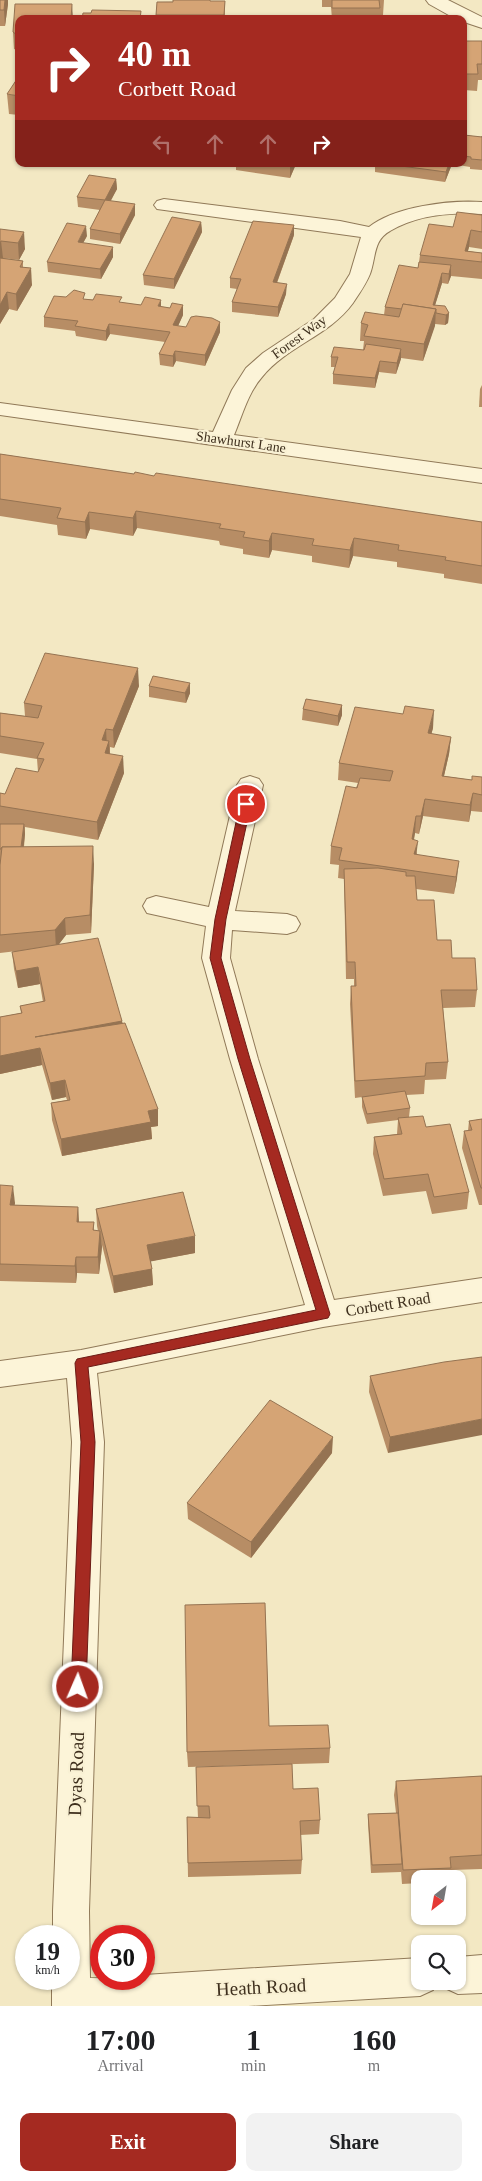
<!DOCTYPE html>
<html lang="en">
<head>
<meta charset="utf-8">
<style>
	:root { --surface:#fff; --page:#f2f2f2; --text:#202124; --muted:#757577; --accent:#a52a21 }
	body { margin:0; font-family:Georgia,serif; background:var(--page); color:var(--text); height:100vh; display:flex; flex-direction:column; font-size:19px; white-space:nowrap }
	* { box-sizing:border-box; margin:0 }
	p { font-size:16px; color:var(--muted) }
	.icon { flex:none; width:28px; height:28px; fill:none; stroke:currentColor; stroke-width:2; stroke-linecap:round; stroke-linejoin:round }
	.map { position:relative; height:2006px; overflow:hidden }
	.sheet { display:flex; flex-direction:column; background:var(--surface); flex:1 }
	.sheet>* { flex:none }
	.top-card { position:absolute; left:15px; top:15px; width:452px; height:152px; border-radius:10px; box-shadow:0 1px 4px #0004; background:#a52a21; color:#fff; overflow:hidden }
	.needle { width:32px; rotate:211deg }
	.tools { position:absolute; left:411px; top:1870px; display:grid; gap:10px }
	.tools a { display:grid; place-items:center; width:55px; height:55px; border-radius:10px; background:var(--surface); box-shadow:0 1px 4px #0004; font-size:25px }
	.speed { position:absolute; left:15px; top:1925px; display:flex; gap:10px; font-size:25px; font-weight:700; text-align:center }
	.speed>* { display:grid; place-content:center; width:65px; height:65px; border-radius:50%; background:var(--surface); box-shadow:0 1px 4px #0004; line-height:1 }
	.speed small { font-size:12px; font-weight:400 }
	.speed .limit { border:8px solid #d22; background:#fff; color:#111 }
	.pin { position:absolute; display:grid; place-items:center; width:42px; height:42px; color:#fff; margin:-21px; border:2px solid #fff; border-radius:50%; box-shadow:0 1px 5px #0007 }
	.me { position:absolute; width:55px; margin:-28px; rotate:2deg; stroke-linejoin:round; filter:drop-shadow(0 0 4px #0008) }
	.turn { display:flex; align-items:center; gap:18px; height:105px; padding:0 20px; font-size:22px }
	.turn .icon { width:65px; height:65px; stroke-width:2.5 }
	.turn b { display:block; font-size:35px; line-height:42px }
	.lanes { display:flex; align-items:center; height:48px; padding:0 20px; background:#0003; justify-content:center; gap:25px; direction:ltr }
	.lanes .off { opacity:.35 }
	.eta { display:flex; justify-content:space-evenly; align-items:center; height:85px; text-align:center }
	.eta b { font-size:30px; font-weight:700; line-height:35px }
	.button { display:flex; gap:10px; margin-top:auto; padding:10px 20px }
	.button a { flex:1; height:58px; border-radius:10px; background:var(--accent); color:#fff; font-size:20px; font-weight:700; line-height:58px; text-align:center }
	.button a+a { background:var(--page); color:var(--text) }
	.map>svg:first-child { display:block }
</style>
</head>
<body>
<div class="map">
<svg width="482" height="2006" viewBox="0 0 482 2006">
	<rect width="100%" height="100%" fill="#f3e8c3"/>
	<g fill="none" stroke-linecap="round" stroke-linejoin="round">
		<g stroke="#907958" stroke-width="2">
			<g id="minor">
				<polygon points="426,0 448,0 482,17 482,28 464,22 464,19 454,18 429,4"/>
				<path d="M164 199 340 221 369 227C395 206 450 200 482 202V214C452 212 416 215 390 231 373 240 376 258 370 274 366 284 359 294 353 303 329 336 287 346 262 377 248 393 242 416 234 435L482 469V483L0 415V403L213 432 232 390 246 368 263 353 314 319 335 298 350 274 361 237 157 209 154 205 157 201Z"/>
				<polygon points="250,776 259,779 263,785 235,911 287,914 296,917 300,924 296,931 287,934 232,930 230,958 258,1059 334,1300 482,1278 482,1302 323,1327 97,1373 104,1442 89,1911 90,1978 144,1979 144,1975 420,1958 420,1981 437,1981 433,1990 420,1996 248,2006 52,2006 52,1979 69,1979 69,1936 53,1936 53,1911 72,1442 67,1378 0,1387 0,1361 81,1350 305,1305 230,1059 202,958 206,926 147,913 143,906 147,899 156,896 209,907 237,785 241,779"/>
				<polygon points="482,1955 482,1993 458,1994 445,1988 442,1981 458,1981 458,1957"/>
			</g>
		</g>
		<use href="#minor" fill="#fcf4d8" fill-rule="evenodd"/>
	</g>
	<g fill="#b78d65">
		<polygon points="0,0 8,0 8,4 5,26 0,26"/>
		<polygon points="322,0 384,0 383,15 380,15 380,19 332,19 331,7 322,7"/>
		<polygon points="225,1 225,19 156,19 157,2"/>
		<polygon points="19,19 19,51 14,49 13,32"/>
		<polygon points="464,41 482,41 482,80 478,80 477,91 464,90"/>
		<polygon points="7,94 19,96 19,115 9,114"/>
		<polygon points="464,135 482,137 482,136 482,170 470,169 470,167 452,164 445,182 375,172 375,164 464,164"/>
		<polygon points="106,164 121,164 120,166"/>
		<polygon points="236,164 296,164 290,178 236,170"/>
		<polygon points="116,179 117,189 110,201 135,215 120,244 90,239 90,229 100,210 78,207 77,197"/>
		<polygon points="482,215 482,249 469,247 468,251 482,253 482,279 451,276 448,284 442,283 435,305 449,313 448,323 445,325 435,324 423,361 401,358 396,374 379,372 375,388 333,384 333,374 335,367 331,367 331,357 363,350 364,341 360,341 361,323 384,315 385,307 418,268 419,262 420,255 453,227"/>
		<polygon points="201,222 202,232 174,289 144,285 143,275"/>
		<polygon points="0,229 25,249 19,260 3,258 2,258 23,261 23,267 32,285 17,311 9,309 0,324"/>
		<polygon points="294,235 277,283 286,294 278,317 232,312 232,302 237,289 230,288 230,278"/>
		<polygon points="87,236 83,243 113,257 101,279 48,272 47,262"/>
		<polygon points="86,299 170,308 183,305 183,315 178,326 186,327 220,322 220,332 205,366 176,361 173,367 160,365 159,354 165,342 110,334 106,341 76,336 75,331 44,327 44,317"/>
		<polygon points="482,385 482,407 479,407 480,389"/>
		<polygon points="0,454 134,474 154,476 482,522 482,584 444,578 444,574 397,567 397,562 353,556 349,568 312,562 312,556 272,550 269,558 243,554 243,549 220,545 219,541 137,528 133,536 90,529 86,539 58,535 57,525 0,516"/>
		<polygon points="139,686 114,748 110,747 110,754 124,773 98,840 25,827 25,834 24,847 94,864 91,933 66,935 59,944 122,1021 158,1126 151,1127 152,1139 62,1156 52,1120 51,1103 67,1100 66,1097 52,1100 42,1065 0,1074 0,1017 21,1013 20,1006 43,1002 40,984 18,988 14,969 12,952 17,951 0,953 0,793 5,794 38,772 37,759 0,753 0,713 25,716 24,703"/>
		<polygon points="149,686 190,693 186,703 149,697"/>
		<polygon points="342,705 342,715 338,726 302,720 303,709"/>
		<polygon points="433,728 431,734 451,737 449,754 444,776 472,780 482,777 482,812 471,811 469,822 423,816 419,834 415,833 414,840 417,855 457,878 454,894 416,889 417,900 437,940 477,990 475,1007 443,1008 448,1062 446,1079 425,1080 424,1094 406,1095 410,1108 409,1117 426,1127 469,1192 467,1209 432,1214 426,1191 383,1196 373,1154 374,1137 397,1134 398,1120 367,1124 362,1107 362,1097 355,1098 350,1004 351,986 354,986 354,979 346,979 344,879 338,878 339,865 330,864 331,846 358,783 338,780 339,763"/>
		<polygon points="482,1119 482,1205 479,1205 462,1148 464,1131 468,1131 469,1121"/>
		<polygon points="0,1185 15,1203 14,1205 78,1207 79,1222 94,1222 94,1230 98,1231 97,1226 96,1209 195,1253 151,1261 153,1285 114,1293 101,1241 102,1247 99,1274 77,1273 76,1283 0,1281"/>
		<polygon points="482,1357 388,1453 369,1392 370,1376"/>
		<polygon points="332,1453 251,1558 188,1519 187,1503"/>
		<polygon points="269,1726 330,1748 329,1763 188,1767 187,1752"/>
		<polygon points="196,1767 293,1789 320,1820 319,1834 300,1835 302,1860 301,1874 188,1877 187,1817 198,1818"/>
		<polygon points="482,1776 482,1869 451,1870 449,1879 420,1879 420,1883 402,1884 401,1871 401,1872 371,1873 368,1823 368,1814 396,1813 394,1795 396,1781"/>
	</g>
	<g fill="#957352">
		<polygon points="5,0 8,0 8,4 5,26 4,10"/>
		<polygon points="72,4 73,19 71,19"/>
		<polygon points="290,164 296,164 290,178"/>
		<polygon points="449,164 452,164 445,182 446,172"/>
		<polygon points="116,179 117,189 106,210 105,200"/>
		<polygon points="135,204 135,215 120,244 120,234"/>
		<polygon points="201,222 202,232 174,289 174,279"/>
		<polygon points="294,225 294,235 273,293 273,282"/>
		<polygon points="86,226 87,236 78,252 78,242"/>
		<polygon points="471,230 469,247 465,260 465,251"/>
		<polygon points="24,232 25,249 19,260 18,243"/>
		<polygon points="1,241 3,258 0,262 0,243"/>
		<polygon points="113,247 113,257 101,279 100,269"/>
		<polygon points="451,265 451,276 448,284 449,274"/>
		<polygon points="31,268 32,285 17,311 16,294"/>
		<polygon points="442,273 442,283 432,315 433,305"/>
		<polygon points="287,284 286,294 278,317 278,307"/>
		<polygon points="7,292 9,309 0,324 0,305"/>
		<polygon points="161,300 161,310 158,306"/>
		<polygon points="183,305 183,315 174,335 173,325"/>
		<polygon points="436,309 435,326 423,361 424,344"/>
		<polygon points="449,313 448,323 445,325 446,315"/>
		<polygon points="220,322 220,332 205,366 205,355"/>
		<polygon points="109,324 110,334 106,341 106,331"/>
		<polygon points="401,349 401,359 396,374 397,363"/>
		<polygon points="175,351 176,361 173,367 173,356"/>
		<polygon points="380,361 379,372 375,388 375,378"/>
		<polygon points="136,511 137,528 133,536 133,518"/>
		<polygon points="89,512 90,529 86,539 85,522"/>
		<polygon points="272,533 272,550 269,558 269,541"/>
		<polygon points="354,538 353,556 349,568 350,550"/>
		<polygon points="138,668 139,686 114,748 113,730"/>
		<polygon points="190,683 190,693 186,703 185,693"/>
		<polygon points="342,705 342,715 338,726 338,716"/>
		<polygon points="434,710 433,728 427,751 428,733"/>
		<polygon points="106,729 107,747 102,740"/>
		<polygon points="451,737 449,754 440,793 442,776"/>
		<polygon points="109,741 110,758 105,753"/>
		<polygon points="123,756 124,773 98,840 97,822"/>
		<polygon points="473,793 471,811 469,822 470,805"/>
		<polygon points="425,799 423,816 419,834 421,816"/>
		<polygon points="416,816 415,833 410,857 412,839"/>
		<polygon points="24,824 25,834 22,860 21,849"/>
		<polygon points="418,841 416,858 413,872 414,854"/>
		<polygon points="93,846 94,864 91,933 90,915"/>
		<polygon points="459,861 457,878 454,894 456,877"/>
		<polygon points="65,918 66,935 56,948 55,930"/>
		<polygon points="38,967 40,984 18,988 16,971"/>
		<polygon points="122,1021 123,1039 40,1048 42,1065 0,1074 0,1056 35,1037"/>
		<polygon points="65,1080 66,1097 52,1100 50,1083"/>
		<polygon points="158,1109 158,1126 151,1127 152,1139 62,1156 61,1139 148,1111"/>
		<polygon points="13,1186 15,1203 12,1222 10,1205"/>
		<polygon points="78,1207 79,1224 77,1222"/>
		<polygon points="100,1231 102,1247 99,1274 98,1257"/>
		<polygon points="195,1236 195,1253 148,1262 147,1245"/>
		<polygon points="76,1257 77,1273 76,1283 75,1266"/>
		<polygon points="152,1269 153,1285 114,1293 113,1276"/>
		<polygon points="482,1419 482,1435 388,1453 390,1437"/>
		<polygon points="333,1437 332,1453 251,1558 251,1542"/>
	</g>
	<g fill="#d5a475" stroke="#957352">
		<polygon points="0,0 5,0 4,10 0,10"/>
		<polygon points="173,0 210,0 210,1 225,1 224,15 156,15 157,2 173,2"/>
		<polygon points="332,0 379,0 380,8 332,8"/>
		<polygon points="15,4 72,4 71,19 19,19 19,35 17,35 13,32"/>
		<polygon points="92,10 141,11 140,19 82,19 83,13 91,13"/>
		<polygon points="464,41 482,41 482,64 477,64 478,74 464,74"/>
		<polygon points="19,76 19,96 7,94"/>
		<polygon points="464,135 482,137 482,136 482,160 471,159 471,157 464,156"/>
		<polygon points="386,164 449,164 446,172"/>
		<polygon points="89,175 116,179 105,200 77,197"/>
		<polygon points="105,200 135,204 120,234 90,229"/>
		<polygon points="457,212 482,215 482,232 471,230 465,251 482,253 482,262 420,255 429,224 453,227"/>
		<polygon points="172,217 201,222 174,279 143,275"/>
		<polygon points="253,221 294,225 273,282 287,284 278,307 232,302 241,279 230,278"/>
		<polygon points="67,223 86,226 78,242 113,247 100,269 47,262"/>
		<polygon points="0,229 24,232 18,243 1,241 0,243"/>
		<polygon points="0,258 23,261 20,267 31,268 16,294 7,292 0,305"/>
		<polygon points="419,262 451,265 449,274 442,273 433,305 445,306 449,313 446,315 436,313 436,309 403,304 402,309 385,307 399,265 418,268"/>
		<polygon points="74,290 85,293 83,299 93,300 96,294 122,297 119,302 141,305 145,297 161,300 158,306 170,308 172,303 183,305 173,325 186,327 191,317 196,316 212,318 220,322 205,355 175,351 173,356 159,354 170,332 109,324 106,331 75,326 78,321 44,317 54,296 66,297"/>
		<polygon points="403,304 436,309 424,344 364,336 368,325 361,323 365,312 399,317"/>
		<polygon points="366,344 401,349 397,363 380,361 375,378 333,374 338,357 331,357 334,347 364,350"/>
		<polygon points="0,454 134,474 135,472 154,476 156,473 482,522 482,566 445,560 446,557 398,550 399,545 354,538 350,550 312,545 314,539 272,533 269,541 243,537 245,532 219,528 221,524 136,511 133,518 89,512 85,522 57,518 61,508 0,499"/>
		<polygon points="45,653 138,668 113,730 106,729 102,740 109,741 105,753 123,756 97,822 0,806 0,793 5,794 16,768 38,772 44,759 37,758 44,743 0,736 0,713 38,718 42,706 24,703"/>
		<polygon points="153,676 190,683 185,693 149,686"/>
		<polygon points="306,699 342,705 338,716 303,709"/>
		<polygon points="405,706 434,710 428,733 451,737 442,776 472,780 472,776 482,777 482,795 473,793 470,805 425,799 421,816 416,816 412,839 418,841 414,854 459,861 456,877 339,860 342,848 331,846 346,786 357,788 360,778 390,781 393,771 339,763 355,707 403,714"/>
		<polygon points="0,824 24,824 21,847 2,847 1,849 0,849"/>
		<polygon points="93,846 90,915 65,918 55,930 0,935 0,865 2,847"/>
		<polygon points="378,868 406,872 406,876 415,876 417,900 434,900 437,940 451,940 452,958 475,958 477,990 441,990 448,1062 426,1063 425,1076 355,1081 351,986 356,986 355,962 347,962 344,869"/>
		<polygon points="98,938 122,1021 35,1037 125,1023 158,1109 148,1111 151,1122 61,1139 51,1103 70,1100 65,1080 50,1083 40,1048 0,1056 0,1017 22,1013 20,1006 45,1001 38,967 16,971 12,952"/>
		<polygon points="405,1091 410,1108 367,1114 362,1097"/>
		<polygon points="423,1116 426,1127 450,1124 469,1192 434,1197 428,1174 384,1179 374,1137 402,1134 398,1118"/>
		<polygon points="482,1119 482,1188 481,1188 464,1131 472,1130 469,1121"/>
		<polygon points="0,1185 13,1186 10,1205 78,1207 77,1222 94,1222 93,1230 100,1231 98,1257 76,1257 75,1266 0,1264"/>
		<polygon points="183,1192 195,1236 147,1245 152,1269 113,1276 96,1209"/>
		<polygon points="482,1357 482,1419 390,1437 370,1376 444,1362"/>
		<polygon points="270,1400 333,1437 251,1542 187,1503"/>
		<polygon points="265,1603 269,1726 328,1725 330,1748 187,1752 185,1605"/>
		<polygon points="292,1764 293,1789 318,1788 320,1820 300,1821 302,1860 188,1863 187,1817 210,1818 209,1806 197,1806 196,1767"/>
		<polygon points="482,1776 482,1855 450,1857 451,1868 403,1870 396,1781"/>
		<polygon points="398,1813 402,1864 372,1865 368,1814"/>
	</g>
	<polygon fill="#a52a21" stroke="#6b1b15" points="246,801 251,804 226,919 221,958 250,1059 330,1314 328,1318 323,1319 88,1367 95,1442 86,1687 84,1692 78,1694 73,1692 71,1687 81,1442 75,1363 77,1359 316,1310 238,1059 210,958 215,919 240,804"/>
	<g text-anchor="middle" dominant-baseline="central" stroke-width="4.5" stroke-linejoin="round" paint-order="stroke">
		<g font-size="14" fill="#3e2f1d" stroke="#f9f1d4">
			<text transform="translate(299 337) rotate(-36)">Forest Way</text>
			<text transform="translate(241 442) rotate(8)">Shawhurst Lane</text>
		</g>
		<g font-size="16" fill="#3e2f1d" stroke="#f9f1d4">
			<text transform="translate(388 1304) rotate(-9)">Corbett Road</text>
		</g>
		<g font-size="19" fill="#3e2f1d" stroke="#f9f1d4">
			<text transform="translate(76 1774) rotate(-88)">Dyas Road</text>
			<text transform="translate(261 1987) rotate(-3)">Heath Road</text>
		</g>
	</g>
</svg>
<div class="tools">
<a><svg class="needle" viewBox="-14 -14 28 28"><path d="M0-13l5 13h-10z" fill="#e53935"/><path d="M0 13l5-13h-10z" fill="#757577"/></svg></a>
<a><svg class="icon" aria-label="search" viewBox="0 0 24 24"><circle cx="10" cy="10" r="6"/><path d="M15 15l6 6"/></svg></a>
</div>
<div class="speed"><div>19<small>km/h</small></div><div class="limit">30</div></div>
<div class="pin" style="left:246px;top:804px;background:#d93025"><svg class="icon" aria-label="arrive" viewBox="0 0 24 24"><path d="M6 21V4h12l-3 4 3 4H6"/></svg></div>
<svg class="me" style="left:78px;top:1687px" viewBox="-20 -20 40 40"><circle r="17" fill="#a52a21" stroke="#fff" stroke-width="3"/><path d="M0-11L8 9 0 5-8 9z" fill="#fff"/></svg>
<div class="top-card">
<div class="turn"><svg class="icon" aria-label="right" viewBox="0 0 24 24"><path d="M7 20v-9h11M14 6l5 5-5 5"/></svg><div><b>40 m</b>Corbett Road</div></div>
<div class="lanes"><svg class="icon off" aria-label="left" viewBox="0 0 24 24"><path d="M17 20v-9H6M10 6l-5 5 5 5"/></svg><svg class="icon off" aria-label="ahead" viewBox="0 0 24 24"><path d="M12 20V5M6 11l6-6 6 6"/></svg><svg class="icon off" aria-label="ahead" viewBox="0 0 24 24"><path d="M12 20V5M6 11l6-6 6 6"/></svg><svg class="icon" aria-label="right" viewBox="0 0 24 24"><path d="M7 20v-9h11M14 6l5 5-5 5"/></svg></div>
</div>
</div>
<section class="sheet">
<div class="eta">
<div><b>17:00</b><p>Arrival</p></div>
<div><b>1</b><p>min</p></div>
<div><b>160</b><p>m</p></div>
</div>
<div class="button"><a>Exit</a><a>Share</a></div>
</section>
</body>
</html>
